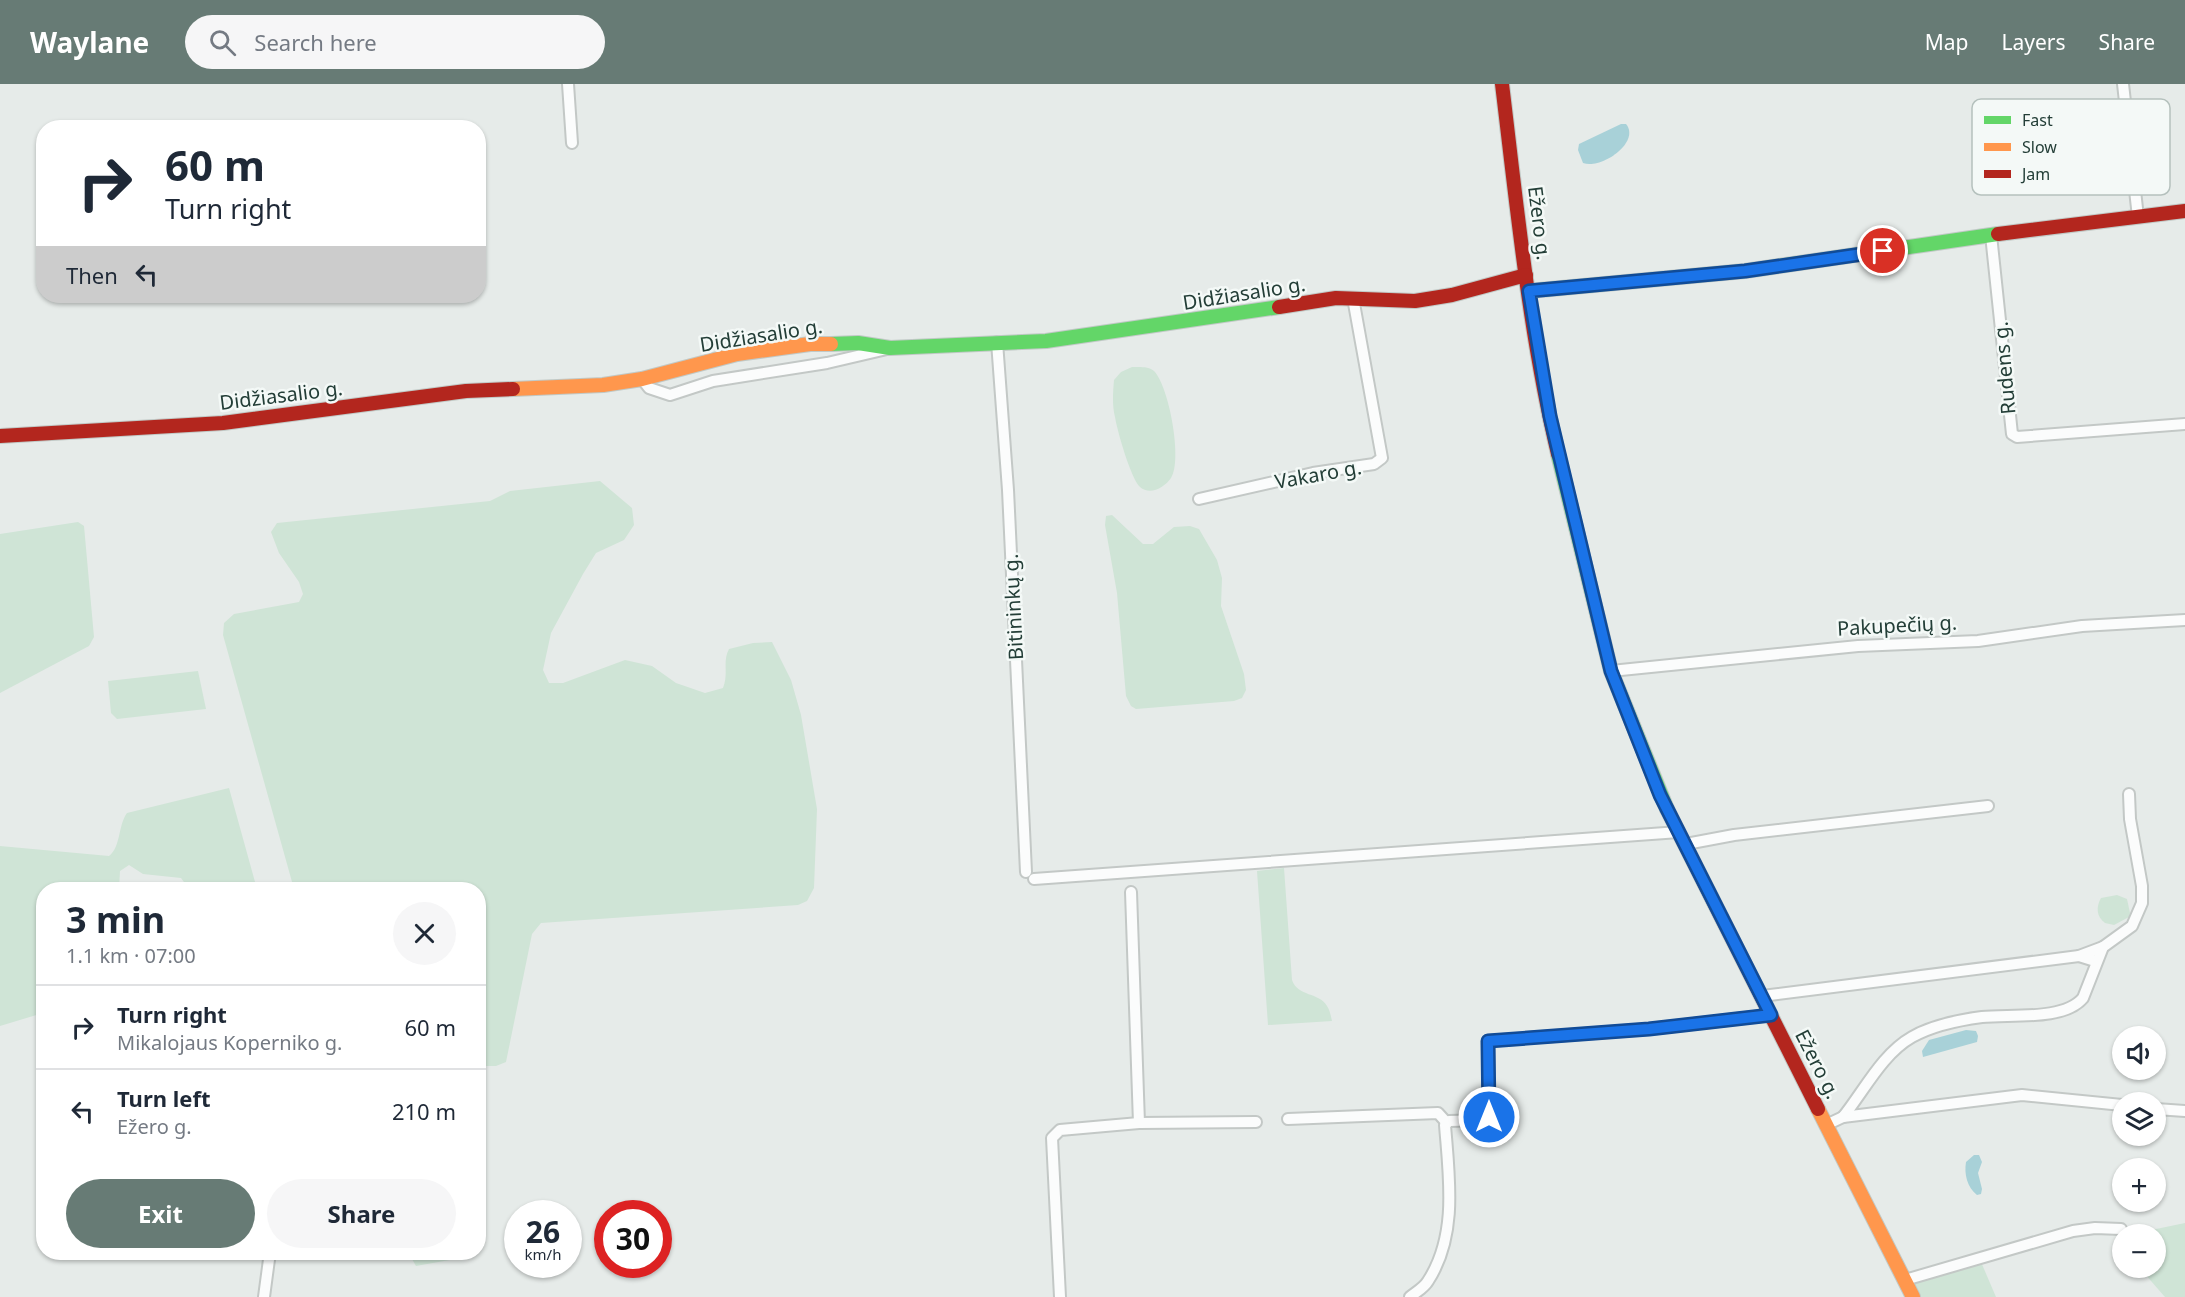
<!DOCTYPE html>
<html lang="en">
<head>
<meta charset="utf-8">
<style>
	:root { --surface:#fff; --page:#f6f6f7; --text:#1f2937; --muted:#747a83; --line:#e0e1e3; --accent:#677b75 }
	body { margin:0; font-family:"Noto Sans",sans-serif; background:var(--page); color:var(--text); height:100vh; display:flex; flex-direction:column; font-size:22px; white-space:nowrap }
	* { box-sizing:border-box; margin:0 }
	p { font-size:20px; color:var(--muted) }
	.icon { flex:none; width:33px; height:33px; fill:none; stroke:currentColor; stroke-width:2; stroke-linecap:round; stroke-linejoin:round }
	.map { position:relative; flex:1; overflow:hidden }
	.panel { position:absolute; left:36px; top:798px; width:450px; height:378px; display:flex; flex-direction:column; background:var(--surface); border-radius:24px; box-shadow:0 2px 4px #0004 }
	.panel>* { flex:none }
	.top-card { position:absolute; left:36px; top:36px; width:450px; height:183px; border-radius:24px; box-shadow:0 2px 4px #0004; background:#fff; color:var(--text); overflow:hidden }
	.controls { position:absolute; left:2112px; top:942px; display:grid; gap:12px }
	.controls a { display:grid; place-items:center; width:54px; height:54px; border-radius:50%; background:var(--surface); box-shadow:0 2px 4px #0004; font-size:30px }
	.speed { position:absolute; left:504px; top:1116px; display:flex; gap:12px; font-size:30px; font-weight:700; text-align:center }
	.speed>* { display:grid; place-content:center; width:78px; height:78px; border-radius:50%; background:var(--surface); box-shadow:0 2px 4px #0004; line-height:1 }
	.speed small { font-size:15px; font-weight:400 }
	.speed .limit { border:9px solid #d22; background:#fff; color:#111 }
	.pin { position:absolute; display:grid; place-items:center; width:51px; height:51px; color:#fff; margin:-26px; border:3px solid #fff; border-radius:50%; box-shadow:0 2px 6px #0007 }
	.me { position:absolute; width:66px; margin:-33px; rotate:0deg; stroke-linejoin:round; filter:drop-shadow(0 0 4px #0008) }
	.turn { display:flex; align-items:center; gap:21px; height:126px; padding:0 30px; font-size:27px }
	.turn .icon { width:78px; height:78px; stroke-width:2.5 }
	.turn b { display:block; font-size:42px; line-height:51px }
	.then { display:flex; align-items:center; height:57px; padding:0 30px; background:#0003; gap:12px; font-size:22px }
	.round { display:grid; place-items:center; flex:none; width:63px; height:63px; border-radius:32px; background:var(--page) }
	.headline { display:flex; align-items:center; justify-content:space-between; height:102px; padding:0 30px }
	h1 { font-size:36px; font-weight:700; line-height:45px }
	.cta { display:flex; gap:12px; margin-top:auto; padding:12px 30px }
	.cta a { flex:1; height:69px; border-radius:36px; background:var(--accent); color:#fff; font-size:24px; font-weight:700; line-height:69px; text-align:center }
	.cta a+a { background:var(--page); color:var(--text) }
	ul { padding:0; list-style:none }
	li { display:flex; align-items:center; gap:18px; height:84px; padding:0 30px; border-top:2px solid var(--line) }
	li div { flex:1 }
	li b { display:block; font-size:22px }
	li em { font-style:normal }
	header { display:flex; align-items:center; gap:36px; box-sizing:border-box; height:84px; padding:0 30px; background:var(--accent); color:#fff }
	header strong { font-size:28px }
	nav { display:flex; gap:33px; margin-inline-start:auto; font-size:21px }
	.search { width:420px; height:54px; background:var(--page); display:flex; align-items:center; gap:15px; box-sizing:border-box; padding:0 21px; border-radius:33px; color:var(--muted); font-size:22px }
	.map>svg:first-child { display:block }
</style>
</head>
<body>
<header>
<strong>Waylane</strong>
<div class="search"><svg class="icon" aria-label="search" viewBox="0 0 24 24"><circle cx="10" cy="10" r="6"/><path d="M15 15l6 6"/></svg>Search here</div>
<nav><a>Map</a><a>Layers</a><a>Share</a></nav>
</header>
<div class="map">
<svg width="2185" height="1213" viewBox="0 0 2185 1213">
	<rect width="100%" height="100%" fill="#e6ebe9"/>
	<g fill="#cfe4d6">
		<path d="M1132 283C1139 283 1149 282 1154 287 1169 302 1183 377 1171 394 1165 403 1150 412 1140 403 1131 395 1117 346 1115 333 1112 321 1113 308 1114 296L1121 288Z"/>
		<path d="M600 397 632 424 634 441 624 456 596 469 583 490 551 549 543 586 549 599H563L625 576 652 582 676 599 705 609 723 604C729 589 722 578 729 565L753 559 772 558 791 596 801 631 817 725 814 804 807 817 798 821 541 839 532 850 506 978 496 982H479L478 806 294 805 223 551 224 539 234 530 299 518 303 510 299 498 279 469 271 448 277 439 490 417 510 407Z"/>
		<polygon points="1112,431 1143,460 1153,460 1174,443 1190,442 1199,445 1217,476 1222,494 1221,522 1244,590 1246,606 1242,614 1234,617 1136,625 1131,622 1126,612 1117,509 1105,441 1106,432"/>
		<polygon points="78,438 84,442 94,553 89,562 0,609 0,450"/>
		<polygon points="198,587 206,625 117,635 111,629 108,597"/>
		<path d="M229 704 257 805H189L181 794 143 790 129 781 120 787 119 805 44 806 43 929 0 942V762L109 772C121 763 118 741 127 729Z"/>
		<path d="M1284 784 1292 896C1298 913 1319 908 1327 922 1330 926 1331 933 1332 937L1268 941 1257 787Z"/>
		<path d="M2117 811 2127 815 2130 829 2129 833 2114 841 2105 839C2096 832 2096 823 2101 814Z"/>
		<polygon points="2185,1139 2185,1213 2165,1213 2144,1189 2142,1184 2156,1184 2156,1150 2132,1150"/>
		<polygon points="414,1169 414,1168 465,1169 461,1174 416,1182 412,1175"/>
		<polygon points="1981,1178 1996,1213 1918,1213 1911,1200"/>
	</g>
	<g fill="#a8d1d8">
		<path d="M1621 40H1626C1641 58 1601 86 1583 79L1578 66 1579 60Z"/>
		<polygon points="1966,946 1976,947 1978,952 1977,958 1923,973 1922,967 1929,956"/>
		<path d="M1974 1071H1979L1982 1078 1978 1089 1982 1105 1981 1110 1977 1111C1967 1103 1964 1090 1966 1078Z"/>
	</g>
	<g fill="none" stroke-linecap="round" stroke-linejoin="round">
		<g stroke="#c3c8c6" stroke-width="14">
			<g id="street">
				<polyline points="568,0 572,59"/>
				<polyline points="2123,0 2138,133"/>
				<polyline points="1991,151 2012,350 2017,353 2185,340"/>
				<polyline points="997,258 1008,406 1026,788"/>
				<polyline points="642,295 649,304 670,311 713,297 827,279 887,265"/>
				<polyline points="1199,415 1313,389 1374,380 1382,374 1353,214"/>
				<polyline points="1611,587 1858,562 1978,557 2082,542 2185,536"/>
				<polyline points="1686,760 1734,751 1988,722"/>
				<polyline points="1034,795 1679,748"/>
				<polyline points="1131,808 1139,1039"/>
				<polyline points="2095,877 2079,872 2103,863"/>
				<polyline points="1762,912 2079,872"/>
				<polyline points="2156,1025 2185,1027"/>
				<path d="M1843 1033C1864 1007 1882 970 1912 953 1933 941 1959 936 1982 933 2010 930 2064 937 2083 914L2103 863 2132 842 2142 819V802L2130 735 2129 710"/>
				<polyline points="1288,1035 1438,1029 1447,1039"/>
				<polyline points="1826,1041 1843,1033 2022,1011 2122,1021"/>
				<polyline points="1905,1196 2073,1147 2095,1144 2121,1145"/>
				<polyline points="264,1213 270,1168"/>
				<polyline points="1060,1213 1052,1054 1060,1046 1139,1039 1256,1038"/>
				<path d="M1410 1213C1416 1208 1424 1204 1428 1197 1458 1151 1449 1093 1445 1041L1449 1037 1486 1036 1489 1033 1488 957 1649 945 1771 931"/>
			</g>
		</g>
		<g stroke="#c1c9c6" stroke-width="16">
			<g id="fast">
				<polyline points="1529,207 1745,187 1998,150"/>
				<polyline points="831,260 858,259 890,264 1046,257 1279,223"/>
				<polyline points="1558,370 1611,587 1667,725"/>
			</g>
		</g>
		<g stroke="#c1c9c6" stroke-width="16">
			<g id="slow">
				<polyline points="513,305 603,301 642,295 737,270 810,260 831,260"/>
				<polyline points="1818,1025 1913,1213"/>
			</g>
		</g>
		<g stroke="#c1c9c6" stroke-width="16">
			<g id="jam">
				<path d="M1502 0C1517 123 1529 249 1558 370"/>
				<polyline points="1998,150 2185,127"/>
				<polyline points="1279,223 1336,214 1415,217 1452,211 1526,191"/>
				<polyline points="0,352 223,339 466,307 513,305"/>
				<polyline points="1667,725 1818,1025"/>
			</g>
		</g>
		<use href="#street" stroke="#fbfcfc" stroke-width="10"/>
		<use href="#fast" stroke="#63d668" stroke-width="14"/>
		<use href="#slow" stroke="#ff974d" stroke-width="14"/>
		<use href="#jam" stroke="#b3261e" stroke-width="14"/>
	</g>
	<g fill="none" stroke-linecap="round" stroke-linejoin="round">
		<g stroke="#114b97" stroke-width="15">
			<polyline id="route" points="1489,1033 1488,957 1649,945 1771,931 1660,711 1611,587 1550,332 1529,207 1745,187 1883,167"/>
		</g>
		<use href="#route" stroke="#1a73e8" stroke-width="10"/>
	</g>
	<g text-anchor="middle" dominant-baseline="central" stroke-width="5" stroke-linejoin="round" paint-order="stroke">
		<g font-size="20" fill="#233e37" stroke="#f4f9f7">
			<text transform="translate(1540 139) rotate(83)">Ežero g.</text>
			<text transform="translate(1244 209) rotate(-9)">Didžiasalio g.</text>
			<text transform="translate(761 251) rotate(-9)">Didžiasalio g.</text>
			<text transform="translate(2004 284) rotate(-95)">Rudens g.</text>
			<text transform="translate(281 311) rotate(-7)">Didžiasalio g.</text>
			<text transform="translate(1318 390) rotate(-10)">Vakaro g.</text>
			<text transform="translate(1013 523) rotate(-93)">Bitininkų g.</text>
			<text transform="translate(1897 541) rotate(-3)">Pakupečių g.</text>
			<text transform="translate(1818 980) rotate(63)">Ežero g.</text>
		</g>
	</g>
	<rect x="1972" y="15" width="198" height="96" rx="9" fill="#f4f9f7" stroke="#b5c1bd" stroke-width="1.5"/>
	<rect x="1984" y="32" width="27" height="8" fill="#63d668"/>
	<rect x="1984" y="59" width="27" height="8" fill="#ff974d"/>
	<rect x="1984" y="86" width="27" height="8" fill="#b3261e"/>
	<g font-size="16" fill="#233e37">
		<text x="2022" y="42">Fast</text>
		<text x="2022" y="69">Slow</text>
		<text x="2022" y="96">Jam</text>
	</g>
</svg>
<div class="controls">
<a><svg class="icon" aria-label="sound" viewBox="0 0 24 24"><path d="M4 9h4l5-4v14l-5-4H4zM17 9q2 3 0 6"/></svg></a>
<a><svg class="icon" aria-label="layers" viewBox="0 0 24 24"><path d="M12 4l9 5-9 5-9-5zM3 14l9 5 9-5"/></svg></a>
<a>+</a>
<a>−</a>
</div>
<div class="speed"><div>26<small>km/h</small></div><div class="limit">30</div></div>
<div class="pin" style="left:1883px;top:167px;background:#d93025"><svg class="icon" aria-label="arrive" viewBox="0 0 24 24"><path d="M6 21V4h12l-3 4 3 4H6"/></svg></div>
<svg class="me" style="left:1489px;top:1033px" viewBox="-20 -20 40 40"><circle r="17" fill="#1a73e8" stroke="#fff" stroke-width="3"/><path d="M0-11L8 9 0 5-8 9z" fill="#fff"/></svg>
<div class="top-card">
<div class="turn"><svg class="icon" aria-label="right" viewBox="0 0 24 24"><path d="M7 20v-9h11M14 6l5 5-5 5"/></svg><div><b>60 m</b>Turn right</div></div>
<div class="then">Then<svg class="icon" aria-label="left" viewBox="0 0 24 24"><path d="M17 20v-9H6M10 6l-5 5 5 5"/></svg></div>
</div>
<section class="panel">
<div class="headline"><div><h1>3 min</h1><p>1.1 km · 07:00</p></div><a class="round"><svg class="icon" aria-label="close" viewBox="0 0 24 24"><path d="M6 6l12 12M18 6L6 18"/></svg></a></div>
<ul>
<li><svg class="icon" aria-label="right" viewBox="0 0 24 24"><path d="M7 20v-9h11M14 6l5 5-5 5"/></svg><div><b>Turn right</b><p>Mikalojaus Koperniko g.</p></div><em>60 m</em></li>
<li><svg class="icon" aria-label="left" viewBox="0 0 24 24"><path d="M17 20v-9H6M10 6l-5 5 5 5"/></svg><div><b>Turn left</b><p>Ežero g.</p></div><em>210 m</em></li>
</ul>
<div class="cta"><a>Exit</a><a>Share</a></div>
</section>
</div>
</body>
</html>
